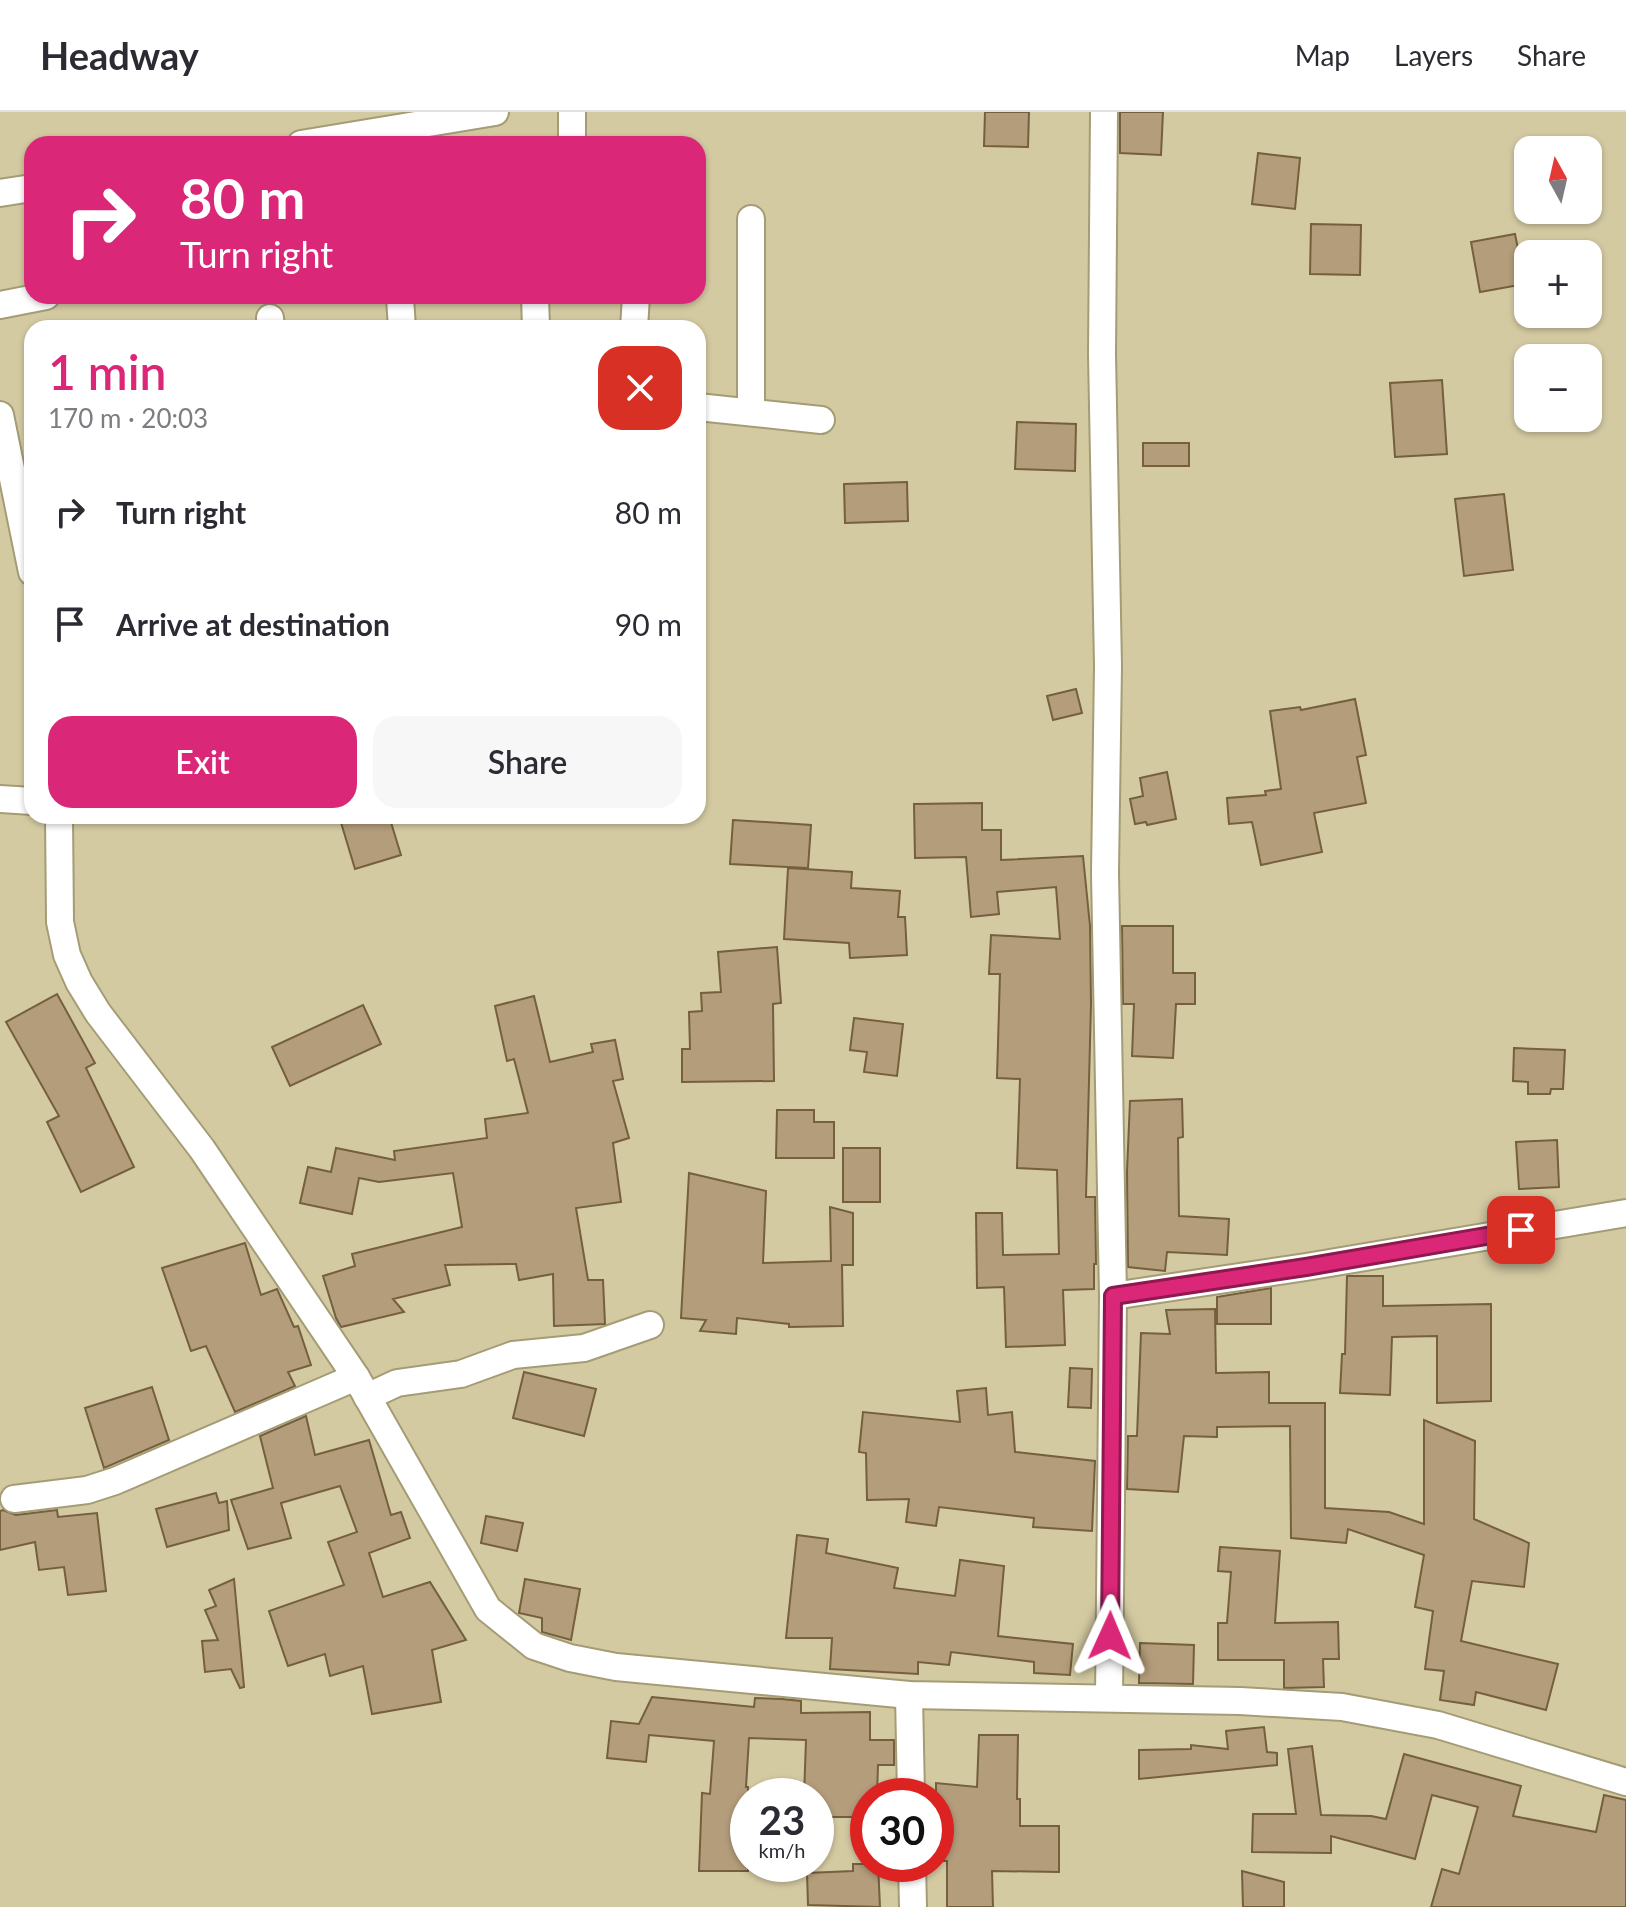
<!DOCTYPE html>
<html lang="en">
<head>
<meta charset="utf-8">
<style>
	:root { --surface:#fff; --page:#f7f7f7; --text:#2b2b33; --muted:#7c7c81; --line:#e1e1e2; --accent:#db2777 }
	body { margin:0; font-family:Lato,sans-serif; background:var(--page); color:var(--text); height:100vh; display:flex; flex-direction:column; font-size:30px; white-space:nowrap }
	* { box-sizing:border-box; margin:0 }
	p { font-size:26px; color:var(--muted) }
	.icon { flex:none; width:44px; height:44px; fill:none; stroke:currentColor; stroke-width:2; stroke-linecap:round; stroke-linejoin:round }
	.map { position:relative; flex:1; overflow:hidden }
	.sheet { position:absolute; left:24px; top:208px; width:682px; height:504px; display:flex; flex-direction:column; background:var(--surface); border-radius:24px; box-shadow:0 2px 6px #0004 }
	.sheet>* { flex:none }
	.guide { position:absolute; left:24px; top:24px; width:682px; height:168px; border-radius:24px; box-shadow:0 2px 6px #0004; background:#db2777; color:#fff; overflow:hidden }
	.needle { width:52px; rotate:352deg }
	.fabs { position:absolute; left:1514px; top:24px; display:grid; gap:16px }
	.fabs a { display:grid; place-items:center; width:88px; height:88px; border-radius:16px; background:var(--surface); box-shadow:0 2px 6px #0004; font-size:40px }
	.speed { position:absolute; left:730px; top:1666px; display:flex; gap:16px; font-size:40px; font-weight:700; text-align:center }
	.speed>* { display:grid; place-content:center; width:104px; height:104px; border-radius:50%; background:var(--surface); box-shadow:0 2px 6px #0004; line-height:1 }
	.speed small { font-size:20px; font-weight:400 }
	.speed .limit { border:12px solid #d22; background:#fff; color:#111 }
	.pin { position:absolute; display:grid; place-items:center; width:68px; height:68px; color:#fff; margin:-34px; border-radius:16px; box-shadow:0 4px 12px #0006 }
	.me { position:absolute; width:88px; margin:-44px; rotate:1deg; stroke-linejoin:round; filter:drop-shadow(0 0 6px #0008) }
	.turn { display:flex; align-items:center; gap:28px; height:168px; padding:0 24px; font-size:36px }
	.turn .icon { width:104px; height:104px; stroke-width:2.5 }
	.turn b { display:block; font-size:56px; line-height:68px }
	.round { display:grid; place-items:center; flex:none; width:84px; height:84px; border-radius:24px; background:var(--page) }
	.head { display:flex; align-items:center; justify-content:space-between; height:136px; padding:0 24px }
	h1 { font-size:48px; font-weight:600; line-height:60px; color:var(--accent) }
	.button { display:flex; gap:16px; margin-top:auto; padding:16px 24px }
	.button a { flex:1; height:92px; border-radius:24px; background:var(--accent); color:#fff; font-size:32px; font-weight:600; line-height:92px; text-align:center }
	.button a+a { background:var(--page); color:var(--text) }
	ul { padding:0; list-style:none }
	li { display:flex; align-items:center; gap:24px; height:112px; padding:0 24px }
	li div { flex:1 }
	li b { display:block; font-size:30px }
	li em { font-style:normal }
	header { display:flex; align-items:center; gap:48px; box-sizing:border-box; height:112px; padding:0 40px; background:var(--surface); border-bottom:2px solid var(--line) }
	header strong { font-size:38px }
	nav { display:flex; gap:44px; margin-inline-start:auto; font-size:28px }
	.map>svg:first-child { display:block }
</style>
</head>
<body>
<header>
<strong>Headway</strong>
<nav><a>Map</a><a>Layers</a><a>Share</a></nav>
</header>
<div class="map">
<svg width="1626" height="1795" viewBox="0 0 1626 1795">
	<rect width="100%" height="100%" fill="#d4caa2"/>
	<g fill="#b49d7b" stroke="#745f3f" stroke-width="2">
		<polygon points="985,0 1029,0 1028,35 984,34"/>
		<polygon points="1120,0 1163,0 1161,43 1120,41"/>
		<polygon points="1258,41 1300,46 1295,97 1252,92"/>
		<polygon points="1311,112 1361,113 1360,163 1310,162"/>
		<polygon points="1515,122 1525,172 1480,180 1471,130"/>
		<polygon points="1442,268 1447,342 1395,345 1390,271"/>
		<polygon points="1017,310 1076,312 1075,359 1015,357"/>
		<rect x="1143" y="331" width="46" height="23"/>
		<polygon points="907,370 908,409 845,411 844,372"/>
		<polygon points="1504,382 1513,458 1464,464 1455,387"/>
		<polygon points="1076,577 1082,601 1053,608 1047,584"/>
		<polygon points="1355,587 1366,643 1357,645 1366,691 1314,701 1322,740 1261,753 1252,710 1229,712 1227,686 1266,683 1265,679 1281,677 1270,599 1300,595 1301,598"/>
		<polygon points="1167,660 1176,707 1147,713 1146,710 1135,712 1130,687 1143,684 1140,666"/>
		<polygon points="982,691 982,718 1001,718 1001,748 1083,744 1090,814 1091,892 1086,1085 1095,1085 1096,1152 1094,1152 1094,1177 1063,1178 1065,1233 1006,1235 1004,1175 977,1176 976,1101 1002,1101 1003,1143 1059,1142 1057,1058 1017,1056 1020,967 997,966 1000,862 989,862 991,823 1060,827 1056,775 997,780 999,802 971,805 966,745 915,746 914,692"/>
		<polygon points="339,704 389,704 401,743 355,757"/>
		<polygon points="733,708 811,713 808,756 730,752"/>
		<polygon points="788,756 852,760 851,776 900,779 898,805 905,805 907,843 850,846 849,831 784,827"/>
		<polygon points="1122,814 1173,814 1173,861 1195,861 1195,892 1176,892 1173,946 1132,944 1134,892 1123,892"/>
		<polygon points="777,835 781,891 773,892 774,969 682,970 682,937 690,937 689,900 702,899 701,881 721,880 718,840"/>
		<polygon points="57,882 95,951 86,956 134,1055 81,1080 47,1010 59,1004 6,910"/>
		<polygon points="534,884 550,950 593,940 591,932 615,928 623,967 613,969 629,1026 613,1031 621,1090 576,1096 588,1168 603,1168 605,1212 554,1214 553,1162 519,1168 516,1152 445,1153 450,1173 393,1187 404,1200 341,1215 336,1206 323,1164 355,1154 352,1142 462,1115 453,1061 379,1070 359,1066 352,1102 300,1091 308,1055 331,1060 336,1036 395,1048 394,1039 487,1026 485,1007 528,1001 514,947 507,949 495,894"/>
		<polygon points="363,893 381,932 290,974 272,935"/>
		<polygon points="854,906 903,912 897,964 864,960 867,940 850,938"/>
		<polygon points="1514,936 1565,938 1563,977 1551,977 1550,982 1528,982 1528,970 1513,969"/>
		<polygon points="1182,987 1183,1025 1178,1026 1179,1104 1229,1107 1227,1143 1167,1140 1165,1159 1128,1155 1127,1059 1130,989"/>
		<polygon points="777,998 814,998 814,1010 834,1010 834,1046 776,1046"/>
		<polygon points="1557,1028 1559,1075 1519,1077 1516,1030"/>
		<rect x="843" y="1036" width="37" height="54"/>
		<polygon points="689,1061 766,1079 763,1151 831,1149 830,1095 853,1101 853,1153 842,1153 843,1214 789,1215 789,1212 737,1206 736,1222 700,1219 706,1208 681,1206"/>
		<polygon points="245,1131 261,1183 277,1177 294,1215 298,1214 311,1253 288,1260 295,1274 235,1300 206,1234 191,1239 162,1156"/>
		<polygon points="1347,1164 1383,1164 1383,1194 1491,1192 1491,1289 1437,1291 1437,1224 1392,1225 1390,1283 1340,1281 1342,1242 1345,1242"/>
		<polygon points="1271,1176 1271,1212 1217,1212 1217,1185"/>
		<polygon points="1215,1197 1216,1261 1269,1260 1269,1291 1325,1291 1325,1396 1389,1400 1424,1412 1424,1308 1475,1329 1474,1407 1529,1431 1524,1475 1472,1469 1461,1529 1558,1552 1546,1598 1476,1580 1474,1593 1440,1588 1444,1559 1425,1557 1433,1499 1415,1495 1424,1443 1348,1417 1346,1431 1291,1426 1290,1314 1217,1315 1217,1325 1184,1324 1178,1380 1127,1377 1128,1324 1137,1324 1141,1221 1170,1222 1166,1198"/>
		<polygon points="1070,1256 1092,1257 1091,1296 1068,1295"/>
		<polygon points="524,1260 596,1277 584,1324 513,1306"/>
		<polygon points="152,1275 169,1328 104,1356 85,1296"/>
		<polygon points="986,1276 988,1303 1012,1300 1015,1340 1095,1349 1092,1419 1033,1415 1034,1406 939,1395 936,1414 906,1410 909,1387 867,1388 866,1341 859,1340 863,1300 960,1310 957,1279"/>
		<polygon points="306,1304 315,1343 369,1328 391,1403 401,1400 410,1426 369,1441 383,1485 430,1470 466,1528 432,1538 441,1590 372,1602 363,1554 330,1564 325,1542 288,1554 269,1499 344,1473 328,1430 357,1420 340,1374 281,1391 291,1426 248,1437 231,1388 273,1376 260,1324"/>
		<polygon points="216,1381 219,1391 227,1389 229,1418 167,1435 156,1397"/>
		<polygon points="3,1398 16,1403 57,1398 58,1405 97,1401 106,1479 68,1483 64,1455 39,1458 35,1430 0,1438 0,1399"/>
		<polygon points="486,1404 523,1411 517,1439 481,1431"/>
		<polygon points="797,1423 828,1427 826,1441 898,1456 894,1476 955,1484 960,1448 1004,1454 998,1524 1073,1532 1070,1563 1034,1561 1034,1550 951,1540 949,1553 918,1550 918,1562 830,1557 832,1526 786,1526"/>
		<polygon points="1220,1435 1280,1439 1275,1511 1338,1510 1339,1547 1323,1547 1324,1575 1284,1576 1284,1548 1218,1548 1218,1511 1227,1511 1231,1460 1218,1459"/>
		<polygon points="234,1467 244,1575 240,1576 231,1557 205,1560 202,1529 218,1528 205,1498 216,1494 209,1478"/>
		<polygon points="525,1467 580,1477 571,1528 542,1520 542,1506 519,1501"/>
		<polygon points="1140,1531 1194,1533 1193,1572 1139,1571"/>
		<polygon points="652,1585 754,1595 755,1586 782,1587 801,1589 801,1601 870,1600 870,1628 894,1628 894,1653 878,1653 877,1684 868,1684 868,1705 816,1705 816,1684 804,1684 806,1628 749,1626 746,1675 748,1675 748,1759 699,1759 702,1681 710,1682 714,1629 649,1623 646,1650 607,1646 611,1609 639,1612"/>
		<polygon points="1264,1615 1267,1640 1277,1641 1277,1653 1139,1667 1139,1638 1191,1637 1191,1633 1228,1637 1226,1619"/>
		<polygon points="979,1623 1018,1623 1017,1687 1020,1687 1020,1714 1059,1714 1059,1760 992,1759 993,1795 947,1795 947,1749 939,1749 942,1709 936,1708 936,1671 977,1675"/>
		<polygon points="1312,1634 1321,1703 1371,1704 1386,1707 1404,1642 1521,1674 1513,1704 1596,1720 1604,1683 1626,1688 1626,1795 1431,1795 1442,1757 1459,1762 1478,1695 1432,1683 1415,1747 1331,1724 1331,1741 1252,1740 1253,1702 1296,1702 1288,1637"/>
		<polygon points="853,1752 878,1752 880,1795 808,1793 807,1761 853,1759"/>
		<polygon points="1242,1759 1284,1770 1284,1795 1243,1795"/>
	</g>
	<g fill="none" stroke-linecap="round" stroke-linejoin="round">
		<g stroke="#a49c75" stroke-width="30">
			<g id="minor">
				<polyline points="572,0 572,32"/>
				<polyline points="1104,0 1102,242 1108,554 1105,761 1113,1184 1109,1586"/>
				<polyline points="301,32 495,0"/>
				<polyline points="0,81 32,76"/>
				<polyline points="751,107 751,299"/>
				<polyline points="535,184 536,216"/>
				<polyline points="400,186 402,216"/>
				<polyline points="0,193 46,184"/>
				<polyline points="270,206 271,216"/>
				<polyline points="634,216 636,184"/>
				<polyline points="698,295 821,308"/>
				<polyline points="0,303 32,460"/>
				<polyline points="0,687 32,689"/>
				<polyline points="59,704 60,810 67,843 79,870 98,901 202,1037 356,1265 488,1497 534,1534 570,1546 616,1555 909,1583 1240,1589 1342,1595 1438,1613 1626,1670"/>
				<polyline points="1113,1184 1306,1155 1626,1101"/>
				<polyline points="367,1285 397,1271 461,1262 513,1243 584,1236 650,1213"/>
				<polyline points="14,1387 87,1378 115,1369 356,1265"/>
				<polyline points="909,1583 911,1684"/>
				<polyline points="912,1752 913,1795"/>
			</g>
		</g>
		<use href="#minor" stroke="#fff" stroke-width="26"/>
	</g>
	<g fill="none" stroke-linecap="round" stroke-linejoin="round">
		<g stroke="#8e194d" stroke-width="20">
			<polyline id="route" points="1110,1524 1113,1184 1306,1155 1521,1118"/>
		</g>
		<use href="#route" stroke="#db2777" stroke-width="14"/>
	</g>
</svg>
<div class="fabs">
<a><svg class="needle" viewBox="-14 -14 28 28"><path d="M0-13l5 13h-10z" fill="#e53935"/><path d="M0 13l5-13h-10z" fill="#7c7c81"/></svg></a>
<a>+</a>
<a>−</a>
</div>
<div class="speed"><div>23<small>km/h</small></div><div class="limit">30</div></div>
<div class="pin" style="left:1521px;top:1118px;background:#d93025"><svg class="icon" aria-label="arrive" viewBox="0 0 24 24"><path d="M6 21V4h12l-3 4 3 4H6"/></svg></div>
<svg class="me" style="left:1110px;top:1524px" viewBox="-20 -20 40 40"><path d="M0-17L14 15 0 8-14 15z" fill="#db2777" stroke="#fff" stroke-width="4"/></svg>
<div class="guide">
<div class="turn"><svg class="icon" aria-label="right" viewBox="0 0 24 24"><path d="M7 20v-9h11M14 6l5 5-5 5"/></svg><div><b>80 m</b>Turn right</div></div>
</div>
<section class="sheet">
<div class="head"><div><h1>1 min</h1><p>170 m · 20:03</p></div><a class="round" style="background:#d93025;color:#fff"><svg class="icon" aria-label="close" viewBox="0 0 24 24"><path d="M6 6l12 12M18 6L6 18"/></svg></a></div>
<ul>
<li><svg class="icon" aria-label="right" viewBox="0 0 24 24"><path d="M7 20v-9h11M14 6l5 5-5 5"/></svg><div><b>Turn right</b></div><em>80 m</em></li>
<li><svg class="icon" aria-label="arrive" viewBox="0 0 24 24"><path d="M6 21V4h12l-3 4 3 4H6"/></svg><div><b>Arrive at destination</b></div><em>90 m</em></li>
</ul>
<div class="button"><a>Exit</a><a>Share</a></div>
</section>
</div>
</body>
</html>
